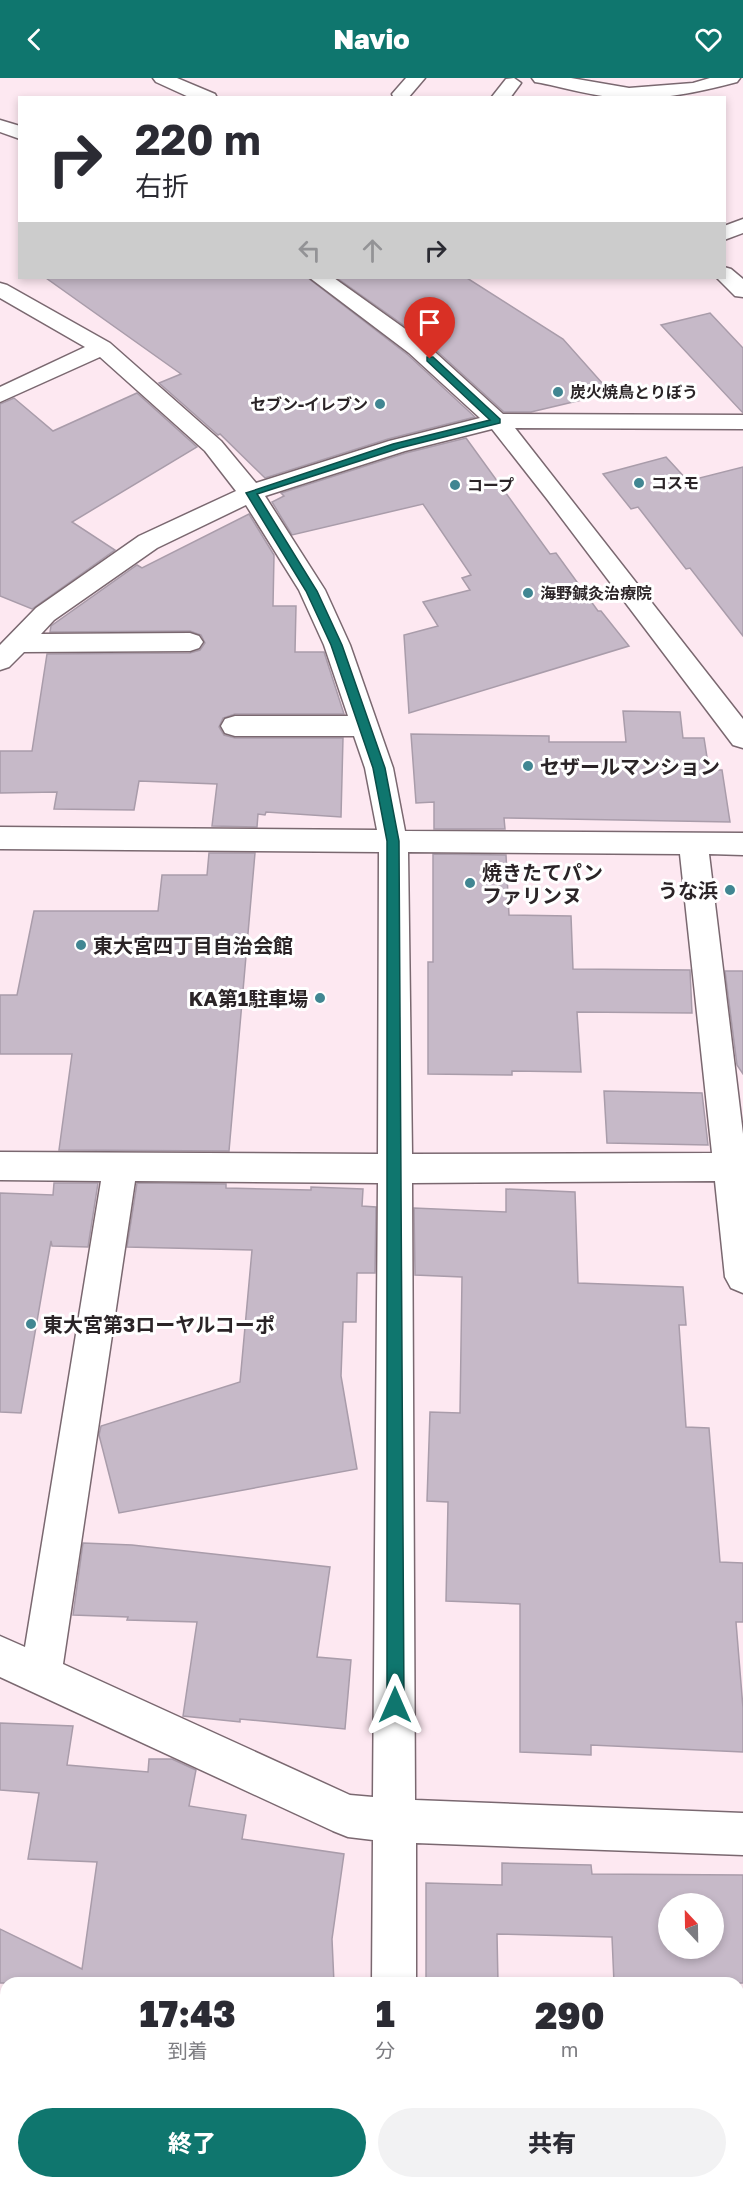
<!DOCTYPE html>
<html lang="ja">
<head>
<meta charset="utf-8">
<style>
	:root { --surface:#fff; --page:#f2f2f3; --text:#2b2b33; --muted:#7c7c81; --accent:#0f766e }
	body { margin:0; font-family:"Golos Text","Noto Sans JP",sans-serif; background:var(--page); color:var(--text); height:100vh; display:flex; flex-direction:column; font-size:22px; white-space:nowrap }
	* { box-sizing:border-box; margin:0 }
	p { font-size:20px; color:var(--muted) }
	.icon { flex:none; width:33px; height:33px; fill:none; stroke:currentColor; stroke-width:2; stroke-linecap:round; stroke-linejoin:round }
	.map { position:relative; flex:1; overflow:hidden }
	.details { position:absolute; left:0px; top:1899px; width:744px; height:212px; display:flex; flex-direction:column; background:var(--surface); border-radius:18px 18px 0 0; box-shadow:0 3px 9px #0003 }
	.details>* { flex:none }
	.banner { position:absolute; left:18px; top:18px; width:708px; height:183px; border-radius:0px; box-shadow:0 3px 9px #0003; background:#fff; color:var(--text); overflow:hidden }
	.needle { width:39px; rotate:338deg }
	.fabs { position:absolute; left:658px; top:1815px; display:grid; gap:12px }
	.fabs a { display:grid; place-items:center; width:66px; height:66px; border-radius:50%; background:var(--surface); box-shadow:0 3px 9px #0003; font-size:30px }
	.pin { position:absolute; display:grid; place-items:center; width:51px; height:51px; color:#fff; margin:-62px -26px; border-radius:50% 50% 50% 0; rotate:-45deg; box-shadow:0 0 6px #0007 }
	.pin .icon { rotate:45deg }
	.me { position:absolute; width:66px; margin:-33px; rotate:0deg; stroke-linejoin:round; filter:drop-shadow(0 0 4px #0008) }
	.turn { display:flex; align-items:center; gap:21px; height:126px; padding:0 18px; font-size:27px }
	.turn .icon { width:78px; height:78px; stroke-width:2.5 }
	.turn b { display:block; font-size:42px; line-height:51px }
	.lanes { display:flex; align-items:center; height:57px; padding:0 18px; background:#0003; justify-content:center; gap:30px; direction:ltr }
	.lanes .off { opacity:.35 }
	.eta { display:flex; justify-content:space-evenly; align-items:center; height:102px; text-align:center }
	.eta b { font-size:36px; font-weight:800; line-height:42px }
	.primary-button { display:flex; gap:12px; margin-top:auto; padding:12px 18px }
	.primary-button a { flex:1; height:69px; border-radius:36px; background:var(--accent); color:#fff; font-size:24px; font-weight:800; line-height:69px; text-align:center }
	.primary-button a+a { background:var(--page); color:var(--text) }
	header { display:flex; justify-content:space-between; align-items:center; height:78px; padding:0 18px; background:var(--accent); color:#fff; font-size:27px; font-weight:800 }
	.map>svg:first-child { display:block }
</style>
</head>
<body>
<header><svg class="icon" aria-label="back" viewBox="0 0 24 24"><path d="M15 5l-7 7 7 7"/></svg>Navio<svg class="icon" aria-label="heart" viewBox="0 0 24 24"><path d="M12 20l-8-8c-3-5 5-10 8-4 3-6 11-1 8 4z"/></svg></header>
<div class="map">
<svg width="743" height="2110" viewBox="0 0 743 2110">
	<rect width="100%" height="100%" fill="#fde8f1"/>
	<g fill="#c6b9c8" stroke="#a99caa" stroke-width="1.5" fill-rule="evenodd">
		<polygon points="46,200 308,200 408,277 475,339 388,361 265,400 220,356 218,357 159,305 181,296"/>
		<polygon points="337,200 467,200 563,261 611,315 531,334 504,334 426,263"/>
		<polygon points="710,235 743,270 743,335 661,247"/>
		<polygon points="137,315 197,369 72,444 115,472 32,531 0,518 0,326 14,320 53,353"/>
		<polygon points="466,360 550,476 556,475 598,533 601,533 629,568 409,635 404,557 438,548 423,524 470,512 462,500 471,497 423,426 292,457 272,424 284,418 281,415 406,375"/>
		<polygon points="666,379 688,403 743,389 743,558 690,490 686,491 638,429 631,431 603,396"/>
		<polygon points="249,436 274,477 273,528 296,528 295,574 324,574 344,636 235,636 223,640 219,649 224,657 235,660 343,660 341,739 266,734 265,737 258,736 257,749 212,748 217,706 139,703 134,732 54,731 57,714 0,715 0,673 32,673 47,576 190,575 200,572 205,565 201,557 190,553 50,554 51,548 137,487 142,490"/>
		<polygon points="623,633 680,634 683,660 704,660 709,692 722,692 730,744 504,740 505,751 434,751 434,724 416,725 411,656 549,658 549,664 626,664"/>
		<polygon points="209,775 255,775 229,1073 59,1072 72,976 0,976 0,917 17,917 34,833 158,833 162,797 207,797"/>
		<polygon points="433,776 506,777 509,837 571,838 573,891 690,892 692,935 577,934 581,994 512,993 512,997 428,996 428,884 433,884"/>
		<polygon points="725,893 743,893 743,996 737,987"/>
		<polygon points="604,1013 702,1015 708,1067 607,1065"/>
		<polygon points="54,1105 98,1105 88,1169 52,1168 51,1163 21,1335 0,1334 0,1115 53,1117"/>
		<polygon points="137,1105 226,1106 226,1110 311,1112 311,1109 363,1111 362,1128 376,1129 375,1195 357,1195 356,1244 343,1244 341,1298 357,1391 119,1435 99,1357 101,1348 240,1304 252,1172 127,1169"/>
		<polygon points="506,1111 575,1114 578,1205 683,1209 686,1247 679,1247 686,1349 709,1350 720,1484 743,1485 743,1544 736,1544 743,1630 743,1674 591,1667 591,1677 520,1674 520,1526 446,1523 448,1424 427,1423 430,1334 460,1335 462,1199 415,1197 414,1130 506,1134"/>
		<polygon points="83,1465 132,1467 330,1489 317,1579 351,1582 345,1651 240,1641 240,1644 183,1638 197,1544 127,1542 128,1539 73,1537"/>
		<polygon points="0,1645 73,1648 67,1687 148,1694 149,1681 172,1681 196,1692 189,1728 246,1737 242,1761 344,1776 332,1861 334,1905 0,1905 0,1851 82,1891 97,1784 28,1781 39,1715 0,1712"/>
		<path d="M502 1785 591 1787 592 1796 743 1797V1905H614L612 1859 497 1856 498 1905H426V1805L502 1807ZM669 1826H714V1870H669Z"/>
	</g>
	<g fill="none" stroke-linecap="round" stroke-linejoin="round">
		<g stroke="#7a6870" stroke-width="3">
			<g id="minor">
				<polygon points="153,0 177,0 215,16 217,20 191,20 156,4"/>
				<polygon points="406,0 425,0 408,20 394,20 392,16"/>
				<polygon points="514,0 521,5 510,20 491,20 506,1"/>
				<path d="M532 0H571L629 10 693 5 710 0H740L737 4C699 14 659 23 619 20 593 18 566 10 541 5L535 4Z"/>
				<polygon points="0,42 20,48 20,61 0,54"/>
				<polygon points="743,141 743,155 724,162 724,148"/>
				<polygon points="724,189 731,191 743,201 743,219 735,218 717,200 724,200"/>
				<path d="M310 200H334L425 265 503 336 743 337V351L515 350 743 641V670L733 667 547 421 492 351 405 373 265 418 325 512 350 567 393 690 405 753 743 755V777L709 776 743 1056V1215L731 1210 725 1199 715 1103 412 1105 415 1722 743 1735V1777L416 1765V1905H372L373 1762 348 1759 333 1753 0 1599V1558L25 1569 101 1103 0 1102V1074L378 1076 379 774 0 771V749L377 752 365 690 354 658H235L225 655 221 648 225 641 235 638H348L324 567 299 512 246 427 157 470 54 542 41 556 190 555 199 558 203 564 199 570 190 573 24 574 9 589 0 592V567L36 530 139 458 236 413 205 373 100 279 0 324V309L85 269 0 220V205L7 207 110 265 221 363 256 405 389 363 480 340 409 275ZM408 774 680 776 712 1075 412 1076ZM135 1103 378 1105 373 1719 350 1717 63 1586Z"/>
				<rect x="0" y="2051" width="6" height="48"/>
				<rect x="369" y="2104" width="48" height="6"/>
			</g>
		</g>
		<use href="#minor" fill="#fff" fill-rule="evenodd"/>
	</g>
	<polygon fill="#0f766e" stroke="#0a4d48" stroke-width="1.5" points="427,279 433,279 500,341 500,345 400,370 257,416 317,513 342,567 385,690 399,763 404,1627 401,1633 395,1635 389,1633 387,1627 387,763 373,690 331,567 306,513 246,415 393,366 490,342 427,283"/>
	<g fill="#418692" stroke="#fff" stroke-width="2">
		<circle cx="558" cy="314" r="6"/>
		<circle cx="380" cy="326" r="6"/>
		<circle cx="639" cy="405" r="6"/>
		<circle cx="455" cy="407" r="6"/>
		<circle cx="528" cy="515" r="6"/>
		<circle cx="528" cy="688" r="6"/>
		<circle cx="470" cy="805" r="6"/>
		<circle cx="730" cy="812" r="6"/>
		<circle cx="81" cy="867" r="6"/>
		<circle cx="320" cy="920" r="6"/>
		<circle cx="31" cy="1246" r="6"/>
	</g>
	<g text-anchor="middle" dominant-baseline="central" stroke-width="6" stroke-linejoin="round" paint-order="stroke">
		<g font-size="16" font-weight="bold" fill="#2b2427" stroke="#fff" text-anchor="start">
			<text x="570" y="314">炭火焼鳥とりぼう</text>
			<text x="368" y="326" text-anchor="end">セブン-イレブン</text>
			<text x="651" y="405">コスモ</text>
			<text x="467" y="407">コープ</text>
			<text x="540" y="515">海野鍼灸治療院</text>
		</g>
		<g font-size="20" font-weight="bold" fill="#2b2427" stroke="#fff" text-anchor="start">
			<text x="540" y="688">セザールマンション</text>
			<text x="482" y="794">焼きたてパン<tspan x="482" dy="23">ファリンヌ</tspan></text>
			<text x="718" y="812" text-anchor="end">うな浜</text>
			<text x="93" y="867">東大宮四丁目自治会館</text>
			<text x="308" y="920" text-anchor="end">KA第1駐車場</text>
			<text x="43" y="1246">東大宮第3ローヤルコーポ</text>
		</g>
	</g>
</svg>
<div class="fabs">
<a><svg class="needle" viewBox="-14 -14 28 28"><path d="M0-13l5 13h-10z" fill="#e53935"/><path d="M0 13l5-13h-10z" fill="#7c7c81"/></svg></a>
</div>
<div class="pin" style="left:430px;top:281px;background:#d93025"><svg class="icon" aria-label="arrive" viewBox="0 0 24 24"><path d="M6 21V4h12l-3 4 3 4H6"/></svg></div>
<svg class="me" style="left:395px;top:1627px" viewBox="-20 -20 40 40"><path d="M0-17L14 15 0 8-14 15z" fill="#0f766e" stroke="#fff" stroke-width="4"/></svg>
<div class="banner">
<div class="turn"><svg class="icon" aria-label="right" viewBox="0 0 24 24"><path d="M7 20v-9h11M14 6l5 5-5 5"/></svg><div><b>220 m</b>右折</div></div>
<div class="lanes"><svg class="icon off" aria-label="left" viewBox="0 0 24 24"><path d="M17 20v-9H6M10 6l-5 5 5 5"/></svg><svg class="icon off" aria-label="ahead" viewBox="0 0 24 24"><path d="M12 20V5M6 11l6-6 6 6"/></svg><svg class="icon" aria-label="right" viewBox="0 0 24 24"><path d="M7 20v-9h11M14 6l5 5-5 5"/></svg></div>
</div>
<section class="details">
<div class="eta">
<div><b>17:43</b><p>到着</p></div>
<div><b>1</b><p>分</p></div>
<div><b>290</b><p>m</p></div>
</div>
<div class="primary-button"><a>終了</a><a>共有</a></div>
</section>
</div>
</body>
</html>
